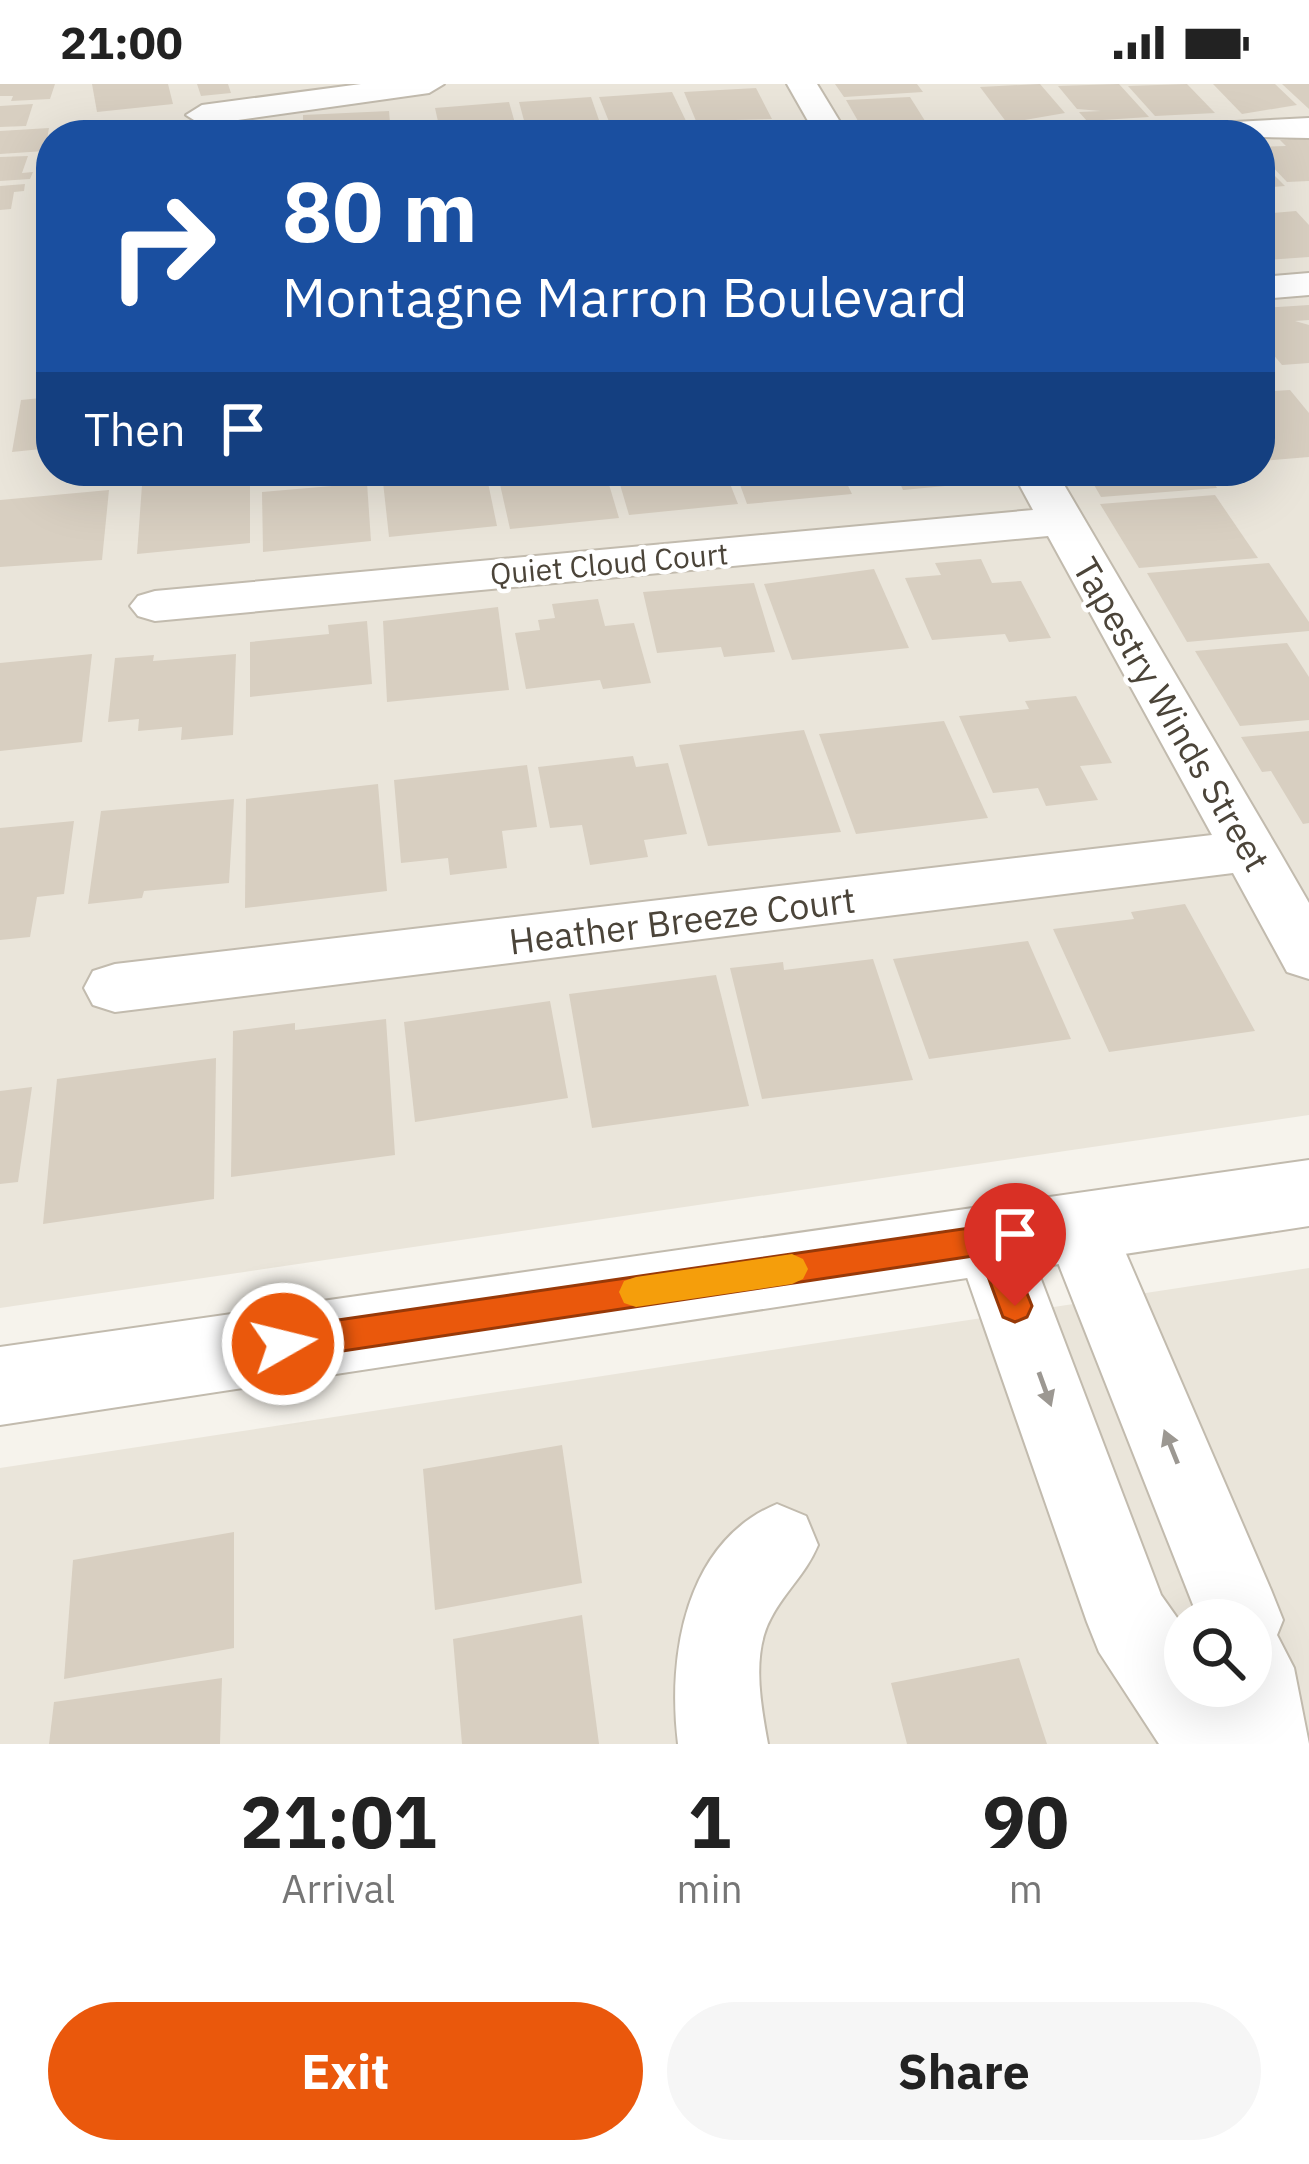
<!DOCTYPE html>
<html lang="en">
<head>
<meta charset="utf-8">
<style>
	:root { --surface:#fff; --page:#f6f6f6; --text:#222; --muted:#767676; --accent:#ea580c }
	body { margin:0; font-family:"IBM Plex Sans",sans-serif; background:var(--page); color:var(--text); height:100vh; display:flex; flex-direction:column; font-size:45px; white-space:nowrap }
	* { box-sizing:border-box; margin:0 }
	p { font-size:39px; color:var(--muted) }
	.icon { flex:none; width:66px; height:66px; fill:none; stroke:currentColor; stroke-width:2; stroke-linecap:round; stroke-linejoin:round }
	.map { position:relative; height:1660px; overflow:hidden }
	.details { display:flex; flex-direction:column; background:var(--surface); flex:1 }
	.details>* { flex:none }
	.banner { position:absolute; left:36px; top:36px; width:1239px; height:366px; border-radius:48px; box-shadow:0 12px 48px #0002; background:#1a4fa0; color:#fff; overflow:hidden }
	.tools { position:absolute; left:1164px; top:1515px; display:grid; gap:24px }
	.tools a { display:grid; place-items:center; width:108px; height:108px; border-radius:50%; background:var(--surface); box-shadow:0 12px 48px #0002; font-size:60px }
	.pin { position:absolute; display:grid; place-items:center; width:102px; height:102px; color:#fff; margin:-123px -51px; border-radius:50% 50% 50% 0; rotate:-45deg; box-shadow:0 0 12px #0007 }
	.pin .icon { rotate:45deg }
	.me { position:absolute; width:132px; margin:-66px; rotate:82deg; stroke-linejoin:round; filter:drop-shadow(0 0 9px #0008) }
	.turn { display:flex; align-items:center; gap:42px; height:252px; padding:0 48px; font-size:54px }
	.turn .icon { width:156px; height:156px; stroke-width:2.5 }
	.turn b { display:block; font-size:84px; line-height:102px }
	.then { display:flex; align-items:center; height:114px; padding:0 48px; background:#0003; gap:24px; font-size:45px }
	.eta { display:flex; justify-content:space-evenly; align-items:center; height:204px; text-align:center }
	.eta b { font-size:72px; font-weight:700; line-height:84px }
	.cta { display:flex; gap:24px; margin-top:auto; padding:24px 48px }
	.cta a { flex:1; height:138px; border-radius:72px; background:var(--accent); color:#fff; font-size:48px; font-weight:700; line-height:138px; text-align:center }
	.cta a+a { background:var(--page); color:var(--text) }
	.status { display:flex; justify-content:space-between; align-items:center; height:84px; padding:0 60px; background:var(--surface); direction:ltr }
	.status svg { height:33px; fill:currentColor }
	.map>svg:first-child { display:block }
</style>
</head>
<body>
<div class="status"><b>21:00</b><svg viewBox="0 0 49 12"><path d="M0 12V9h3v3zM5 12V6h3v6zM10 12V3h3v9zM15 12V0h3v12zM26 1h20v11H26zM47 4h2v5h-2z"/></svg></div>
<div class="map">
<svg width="1309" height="1660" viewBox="0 0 1309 1660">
	<rect width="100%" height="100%" fill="#f6f3ec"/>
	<g fill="#eae5da" fill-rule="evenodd">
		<path d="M0 0H1309V1031L0 1224ZM51 51H1260V387H51Z"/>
		<path d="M1309 1184V1660H0V1384ZM1185 1536H1251V1602H1185Z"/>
	</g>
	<g fill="#d8cfc1">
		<polygon points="0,0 55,0 50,15 11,17 13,12 0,12"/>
		<polygon points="92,0 168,0 173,20 97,28"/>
		<polygon points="197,0 228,0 231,9 201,12"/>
		<polygon points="835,0 917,0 923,8 844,13"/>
		<polygon points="1040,0 1065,29 1007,39 980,3"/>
		<polygon points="1119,0 1149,33 1087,37 1079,28 1101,27 1077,25 1058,2"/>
		<polygon points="1187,0 1215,29 1155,32 1128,2"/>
		<polygon points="1213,0 1275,0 1297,21 1242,30"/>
		<polygon points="1282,0 1309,0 1309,25"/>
		<polygon points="756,4 772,35 696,37 684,8"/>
		<polygon points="672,8 688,41 612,45 599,13"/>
		<polygon points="591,13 600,39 526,44 519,18"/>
		<polygon points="910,13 927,40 862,44 846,16"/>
		<polygon points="509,18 518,50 441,51 435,24"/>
		<polygon points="33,20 26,42 0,43 0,22"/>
		<polygon points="389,27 391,51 303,51 303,31"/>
		<polygon points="947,43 953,51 863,51 863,47"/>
		<polygon points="49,44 45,67 0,70 0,47"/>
		<polygon points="1309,54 1309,97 1287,98 1260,70 1260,63 1286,62 1280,56"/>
		<polygon points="28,72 22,89 33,88 30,95 0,97 0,73"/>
		<polygon points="1260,77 1285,102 1260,104"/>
		<polygon points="25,100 24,107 14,108 11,125 0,126 0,102"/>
		<polygon points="1296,127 1309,141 1309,173 1268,176 1260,167 1260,130"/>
		<polygon points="1309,221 1309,236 1295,237 1309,241 1309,279 1282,281 1260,255 1260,224"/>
		<polygon points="1290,306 1309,329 1309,373 1260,377 1260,308"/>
		<polygon points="51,313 51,364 12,368 21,316"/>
		<polygon points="497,387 605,387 619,434 510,445"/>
		<polygon points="616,387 725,387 738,420 629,431"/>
		<polygon points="735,387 841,387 852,410 747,420"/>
		<polygon points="856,387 937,387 945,402 903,406 897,393 860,396"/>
		<polygon points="1086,387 1206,387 1217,404 1101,413"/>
		<polygon points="486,389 497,442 389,453 383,398"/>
		<polygon points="250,391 250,459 137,470 142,401"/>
		<polygon points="367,399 371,457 263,468 262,408"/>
		<polygon points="109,406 102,476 0,483 0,416"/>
		<polygon points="1215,411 1258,474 1139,484 1100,420"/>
		<polygon points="981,475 992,499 1021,497 1051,554 1009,558 1005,550 932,556 905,494 941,491 935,479"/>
		<polygon points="1269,479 1309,538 1309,547 1187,558 1147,489"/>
		<polygon points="874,485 909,564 792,576 764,500"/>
		<polygon points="754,499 775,568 724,573 721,563 657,569 643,508"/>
		<polygon points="598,515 605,542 634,539 651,599 603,605 600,596 526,605 515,549 540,546 538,536 555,534 552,520"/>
		<polygon points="498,523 509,606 387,618 383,537"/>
		<polygon points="367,537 372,600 250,613 250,558 329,550 328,541"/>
		<polygon points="1287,559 1309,593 1309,636 1240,642 1195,567"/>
		<polygon points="92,570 82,658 0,667 0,579"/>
		<polygon points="236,570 233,651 181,656 182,643 138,647 139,635 108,638 115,574 154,571 153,577"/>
		<polygon points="1076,612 1112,679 1080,682 1098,716 1046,722 1038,704 993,709 959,632 1029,625 1025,617"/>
		<polygon points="944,637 988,734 856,750 819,650"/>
		<polygon points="804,646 841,748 708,762 679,661"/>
		<polygon points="1309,647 1309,739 1303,740 1271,687 1262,688 1241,653"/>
		<polygon points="633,672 636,683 668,679 687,750 644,756 648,773 590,781 582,741 550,744 538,683"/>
		<polygon points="527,681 537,743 502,747 507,784 450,791 448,774 401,779 394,696"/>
		<polygon points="378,700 387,807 245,824 246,715"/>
		<polygon points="234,715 229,799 144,807 142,814 88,820 101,727"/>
		<polygon points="74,737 64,810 37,813 30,853 0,856 0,744"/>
		<polygon points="1185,820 1255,947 1109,968 1053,845 1134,835 1131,828"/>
		<polygon points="1028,857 1071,955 929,975 893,875"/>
		<polygon points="873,875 913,996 762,1015 730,884 783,878 784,886"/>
		<polygon points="716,891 749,1022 592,1044 569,910"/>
		<polygon points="550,917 568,1014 415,1038 404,938"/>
		<polygon points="386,935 395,1071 231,1093 233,947 295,939 295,946"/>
		<polygon points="216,974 214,1115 43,1140 57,995"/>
		<polygon points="32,1003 18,1098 0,1100 0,1007"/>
		<polygon points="562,1361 582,1499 435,1526 423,1385"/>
		<polygon points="234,1448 234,1564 64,1595 73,1476"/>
		<polygon points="582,1531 599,1660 462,1660 453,1555"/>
		<polygon points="1019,1574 1047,1660 907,1660 891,1599"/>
		<polygon points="222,1594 220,1660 49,1660 54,1618"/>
	</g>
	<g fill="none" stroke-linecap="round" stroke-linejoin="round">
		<g stroke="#c2bbae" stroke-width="4">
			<g id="minor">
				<polygon points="361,0 444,0 429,9 202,41 186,31 202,21"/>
				<polygon points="787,0 817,0 848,51 816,51"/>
				<polygon points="1309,34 1309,54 1162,51 1178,41"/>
				<polygon points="1309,189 1309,211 1260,215 1260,193"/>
				<polygon points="1012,387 1056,387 1279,767 1309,819 1309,895 1287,888 1233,789 115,928 93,921 84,904 93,887 115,880 1212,751 1048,452 155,537 138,532 130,522 138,512 155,507 1033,426"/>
				<polygon points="1080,1112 1105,1121 1271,1506 1283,1536 1277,1551 1294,1584 1309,1660 1159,1660 1099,1568 1087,1538 954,1156 965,1134 990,1125 1015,1134 1026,1156 1161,1511 1185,1545 1185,1602 1251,1602 1251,1536 1199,1536 1044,1143 1055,1121"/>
				<path d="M777 1420 806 1432 818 1461C806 1490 785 1507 771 1534 751 1570 761 1622 768 1660H678C667 1572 685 1458 777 1420Z"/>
			</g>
		</g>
		<g stroke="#c2bbae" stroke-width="4">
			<polygon id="tertiary" points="1309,1076 1309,1142 0,1341 0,1263"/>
		</g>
		<use href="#minor" fill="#fff" fill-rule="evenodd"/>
		<use href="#tertiary" fill="#fff" fill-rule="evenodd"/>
	</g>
	<defs><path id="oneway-solid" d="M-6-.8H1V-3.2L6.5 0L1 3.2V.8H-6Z" transform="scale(3)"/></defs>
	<g fill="#9c9892">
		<use href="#oneway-solid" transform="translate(1045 1305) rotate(70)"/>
		<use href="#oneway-solid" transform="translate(1171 1363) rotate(-112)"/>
	</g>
	<polygon fill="#ea580c" stroke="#983908" stroke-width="3" points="990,1141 1002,1146 1032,1222 1027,1233 1015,1238 1003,1233 980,1171 283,1276 271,1271 266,1260 271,1249 283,1244"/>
	<polygon fill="#f59e0b" points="792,1170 803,1175 808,1185 803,1195 792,1200 636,1223 624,1219 619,1208 624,1197 636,1193"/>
	<g text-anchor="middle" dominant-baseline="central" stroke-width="9" stroke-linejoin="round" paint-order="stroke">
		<g font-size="30" fill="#4b4439" stroke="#fff">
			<text transform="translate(609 479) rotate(-5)">Quiet Cloud Court</text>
		</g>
		<g font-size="36" fill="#4b4439" stroke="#fff">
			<text transform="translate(1172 630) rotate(60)">Tapestry Winds Street</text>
			<text transform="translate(682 836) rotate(-7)">Heather Breeze Court</text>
		</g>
	</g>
</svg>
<div class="tools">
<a><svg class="icon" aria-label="search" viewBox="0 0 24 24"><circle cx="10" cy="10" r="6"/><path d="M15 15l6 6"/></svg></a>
</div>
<div class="pin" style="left:1015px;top:1222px;background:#d93025"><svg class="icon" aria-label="arrive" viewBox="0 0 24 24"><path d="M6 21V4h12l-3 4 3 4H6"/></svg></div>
<svg class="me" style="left:283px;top:1260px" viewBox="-20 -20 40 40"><circle r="17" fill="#ea580c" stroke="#fff" stroke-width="3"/><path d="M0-11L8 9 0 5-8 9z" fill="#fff"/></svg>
<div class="banner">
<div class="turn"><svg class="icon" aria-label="right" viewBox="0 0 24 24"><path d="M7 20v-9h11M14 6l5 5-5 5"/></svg><div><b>80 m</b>Montagne Marron Boulevard</div></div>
<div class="then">Then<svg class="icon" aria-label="arrive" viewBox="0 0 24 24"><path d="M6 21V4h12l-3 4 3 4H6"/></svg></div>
</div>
</div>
<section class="details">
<div class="eta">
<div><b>21:01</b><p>Arrival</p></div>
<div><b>1</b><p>min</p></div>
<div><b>90</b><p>m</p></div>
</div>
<div class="cta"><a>Exit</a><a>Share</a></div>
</section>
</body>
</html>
